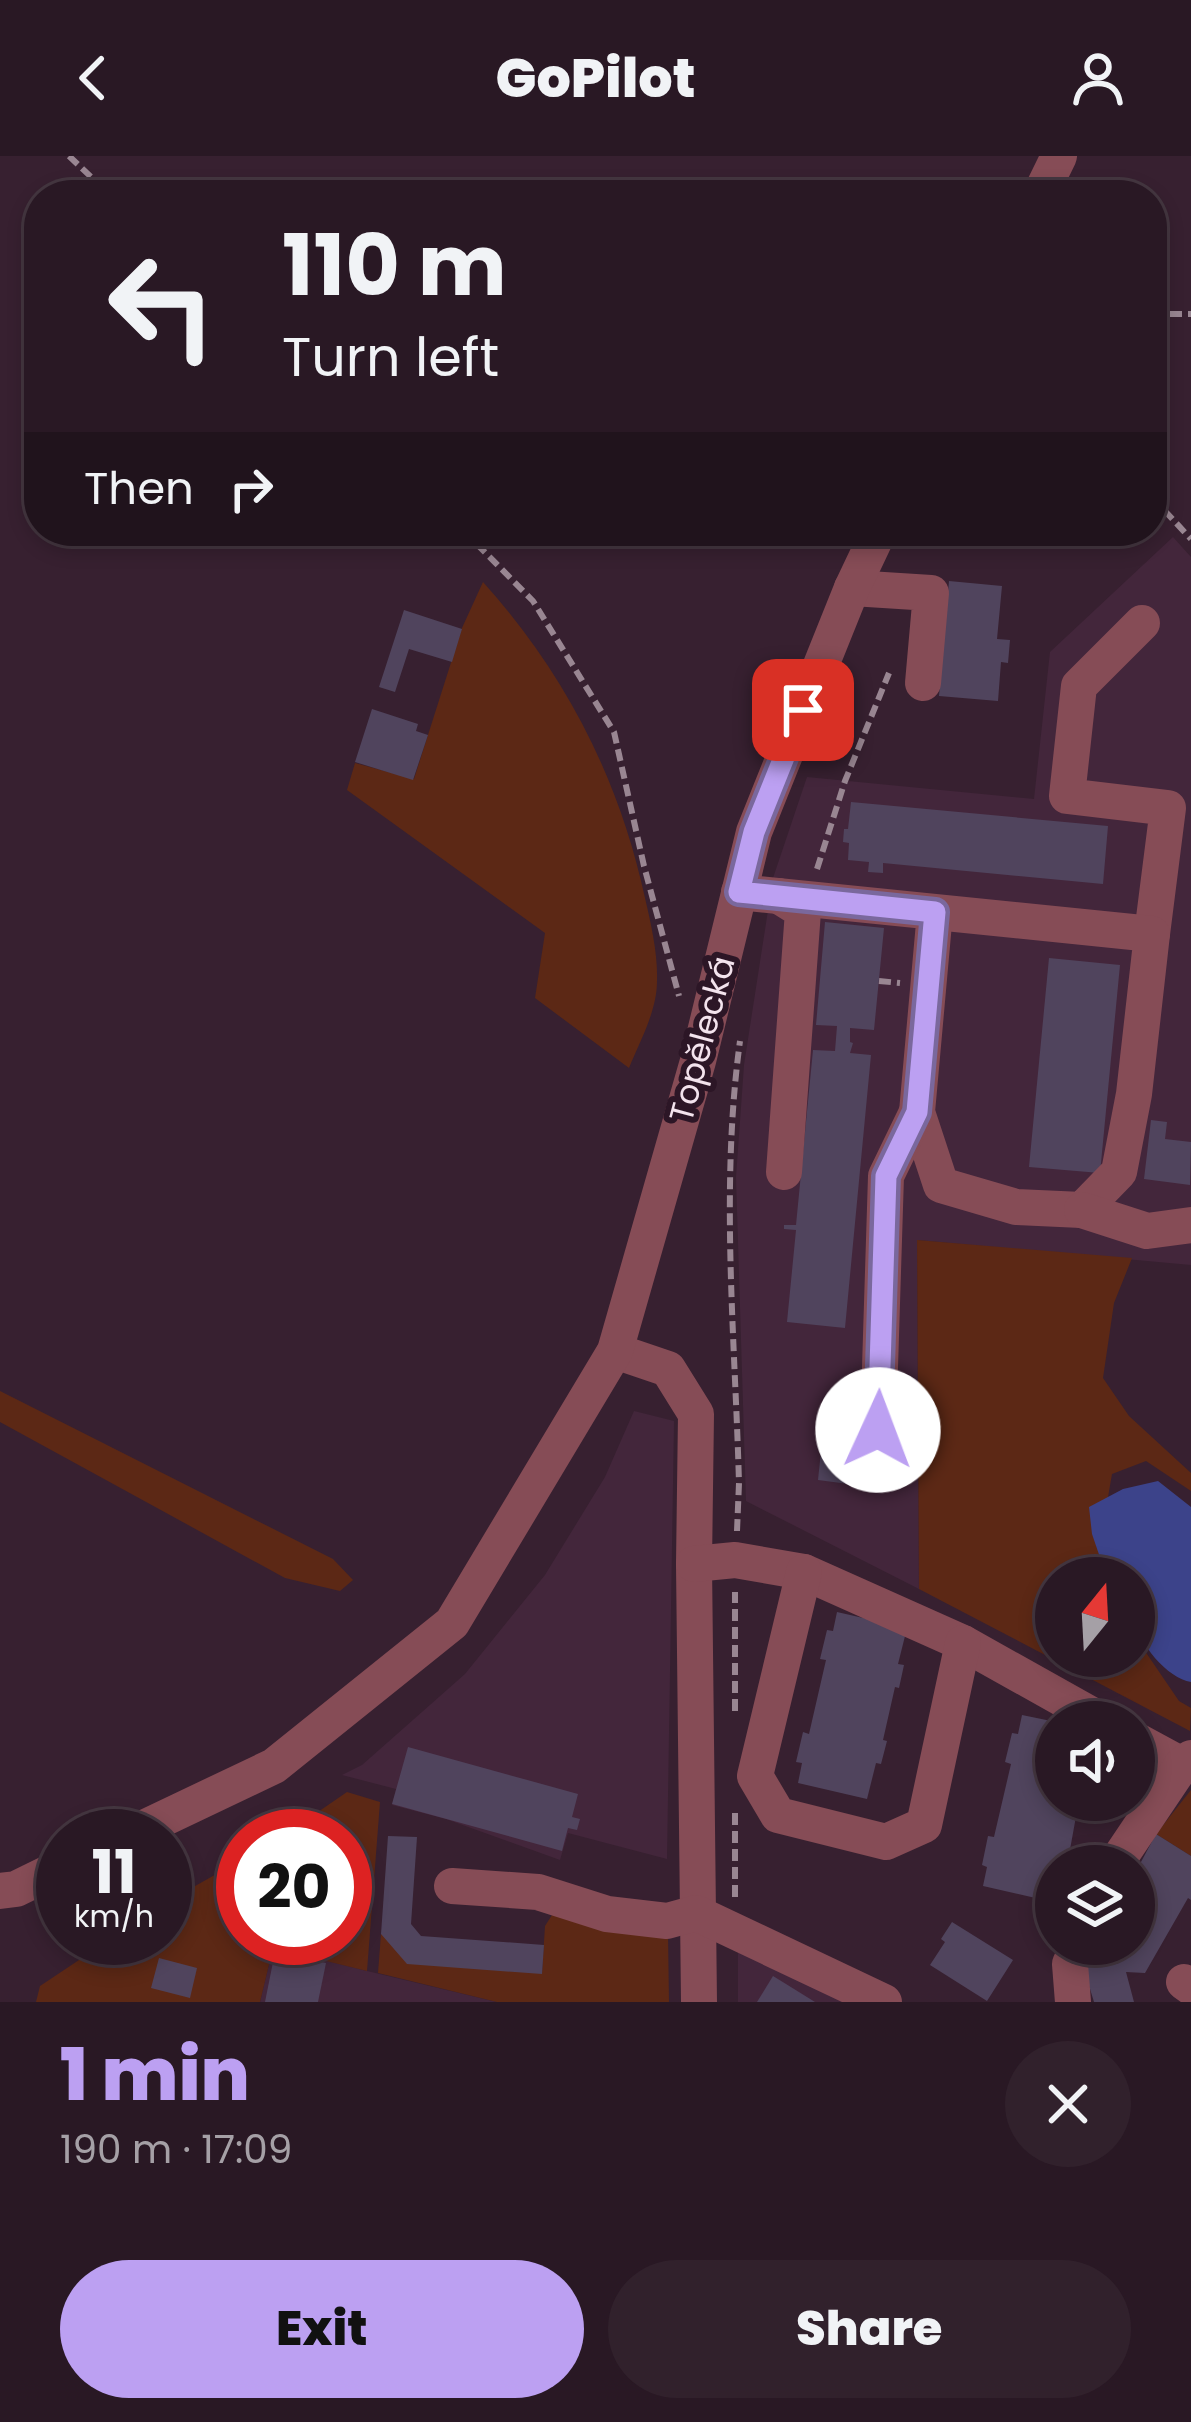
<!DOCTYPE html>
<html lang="en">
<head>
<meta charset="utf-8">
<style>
	:root { --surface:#291824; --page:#31212c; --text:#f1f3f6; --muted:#a5a0a6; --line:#453741; --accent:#bca0f2 }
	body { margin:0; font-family:Poppins,sans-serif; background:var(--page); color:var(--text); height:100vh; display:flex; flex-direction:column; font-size:45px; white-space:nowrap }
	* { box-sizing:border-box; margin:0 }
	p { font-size:39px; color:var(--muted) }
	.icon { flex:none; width:66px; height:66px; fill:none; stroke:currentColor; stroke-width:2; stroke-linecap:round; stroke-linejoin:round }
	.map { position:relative; height:1846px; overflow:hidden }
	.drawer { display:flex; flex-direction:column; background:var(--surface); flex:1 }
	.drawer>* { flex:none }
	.guide { position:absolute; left:24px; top:24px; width:1143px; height:366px; border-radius:48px; box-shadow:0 6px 18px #0003,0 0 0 3px var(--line); background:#291824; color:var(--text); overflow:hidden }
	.needle { width:78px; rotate:18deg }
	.controls { position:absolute; left:1035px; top:1401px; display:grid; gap:24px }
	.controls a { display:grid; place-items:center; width:120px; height:120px; border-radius:50%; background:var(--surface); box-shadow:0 6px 18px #0003,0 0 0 3px var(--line); font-size:60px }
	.speed { position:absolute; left:36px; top:1653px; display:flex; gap:24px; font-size:60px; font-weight:700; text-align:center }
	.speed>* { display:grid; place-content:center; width:156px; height:156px; border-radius:50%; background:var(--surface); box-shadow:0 6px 18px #0003,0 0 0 3px var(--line); line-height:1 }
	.speed small { font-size:30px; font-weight:400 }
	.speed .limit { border:18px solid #d22; background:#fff; color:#111 }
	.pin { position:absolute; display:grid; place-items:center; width:102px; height:102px; color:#fff; margin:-51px; border-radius:24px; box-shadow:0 6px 18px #0006 }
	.me { position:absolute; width:132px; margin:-66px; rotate:2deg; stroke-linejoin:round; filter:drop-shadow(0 0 9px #0008) }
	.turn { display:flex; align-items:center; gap:42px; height:252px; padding:0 60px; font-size:54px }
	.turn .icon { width:156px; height:156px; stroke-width:2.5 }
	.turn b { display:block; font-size:84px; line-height:102px }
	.then { display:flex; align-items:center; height:114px; padding:0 60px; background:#0003; gap:24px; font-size:45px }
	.round { display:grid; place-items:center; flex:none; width:126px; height:126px; border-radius:63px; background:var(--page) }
	.head { display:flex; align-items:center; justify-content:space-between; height:204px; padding:0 60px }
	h1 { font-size:72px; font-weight:800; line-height:90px; color:var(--accent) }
	.action { display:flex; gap:24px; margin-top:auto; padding:24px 60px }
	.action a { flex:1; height:138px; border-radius:72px; background:var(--accent); color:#111; font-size:48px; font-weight:800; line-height:138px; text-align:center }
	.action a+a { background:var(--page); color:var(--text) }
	header { display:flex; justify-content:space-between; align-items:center; height:156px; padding:0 60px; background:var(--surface); font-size:54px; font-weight:800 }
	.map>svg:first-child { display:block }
</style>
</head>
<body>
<header><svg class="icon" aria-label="back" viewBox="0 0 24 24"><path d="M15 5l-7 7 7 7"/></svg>GoPilot<svg class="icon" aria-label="person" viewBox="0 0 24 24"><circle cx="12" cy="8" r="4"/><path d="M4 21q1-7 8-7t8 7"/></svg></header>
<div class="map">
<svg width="1191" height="1846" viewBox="0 0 1191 1846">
	<rect width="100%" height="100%" fill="#372030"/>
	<g fill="#43263b">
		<polygon points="1173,381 1191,401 1191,1109 917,1084 919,1433 746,1345 736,1021 744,909 773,722 807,621 1034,643 1050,496"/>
		<polygon points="634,1255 674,1265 667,1703 568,1677 560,1704 446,1663 392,1649 396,1633 342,1619 362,1609 465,1518 545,1419 605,1321"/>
		<polygon points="738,1773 867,1846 738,1846"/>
		<polygon points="273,1791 367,1815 497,1846 260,1846"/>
	</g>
	<g fill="#5c2815">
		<path d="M483 426C565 517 619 622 645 742 651 768 658 798 657 825 657 855 640 885 629 912L535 842 545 777 347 634 355 607 414 623 462 472Z"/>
		<polygon points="917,1084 1132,1102 1114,1147 1103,1222 1129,1260 1191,1317 1191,1335 1146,1305 1112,1318 1100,1387 1106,1422 1056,1422 1056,1500 1134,1500 1134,1479 1179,1545 1191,1552 1190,1575 919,1433"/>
		<polygon points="0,1235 333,1403 353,1424 340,1435 285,1422 0,1266"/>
		<polygon points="1191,1634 1191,1700 1156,1678"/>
		<polygon points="347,1636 380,1646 367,1815 273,1792 260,1846 36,1846 40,1830 112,1782 165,1782 165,1747 243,1703 243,1782 345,1782 345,1680 283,1680"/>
		<polygon points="552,1759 668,1778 669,1846 497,1846 378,1817 381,1778 542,1817 545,1770"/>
	</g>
	<path fill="#3c438a" d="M1158 1325 1191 1351V1526C1168 1523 1137 1486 1134 1462 1133 1449 1134 1435 1134 1422H1107L1092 1378 1089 1351 1123 1333Z"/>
	<g fill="#50445d">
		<polygon points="949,425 1002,430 997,483 1010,484 1008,507 1001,506 998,545 939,540"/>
		<polygon points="404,454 462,473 452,506 409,493 395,536 379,531"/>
		<polygon points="372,553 418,568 416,575 428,579 413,624 355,606"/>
		<polygon points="851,646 1108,670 1103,728 883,707 883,717 868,716 869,706 848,704 849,687 843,686 844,673 848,673"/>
		<polygon points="825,766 884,772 874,874 850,872 850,886 853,887 850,897 871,899 845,1172 787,1166 796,1074 784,1073 784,1069 796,1069 813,894 835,895 837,870 816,869"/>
		<polygon points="1049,802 1120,809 1100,1017 1029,1011"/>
		<polygon points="1151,964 1167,966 1165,983 1191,986 1190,1029 1144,1023"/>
		<polygon points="822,1285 860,1289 856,1329 818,1324"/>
		<polygon points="837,1456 907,1472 898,1508 904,1509 899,1532 895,1531 883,1584 887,1585 881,1608 876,1607 867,1643 798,1627 802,1607 796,1606 803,1576 809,1578 826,1504 820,1503 827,1474 833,1475"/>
		<polygon points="1022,1559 1056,1566 1056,1644 1079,1644 1067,1710 1056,1710 1053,1746 983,1730 987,1711 982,1709 988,1680 994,1681 1011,1608 1005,1606 1012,1577 1018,1578"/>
		<polygon points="408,1591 578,1638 572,1661 580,1663 577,1674 568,1672 562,1695 392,1648"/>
		<polygon points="1156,1678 1191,1700 1191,1744 1188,1742 1145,1817 1126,1816 1134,1846 1094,1846 1084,1813 1097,1788 1134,1788 1134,1719"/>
		<polygon points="388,1680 417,1681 411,1768 421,1780 544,1789 542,1818 407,1808 381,1778"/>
		<polygon points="952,1766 1013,1804 987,1845 930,1809 945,1786 941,1783"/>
		<polygon points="275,1796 326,1807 318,1846 265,1846"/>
		<polygon points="159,1802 197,1812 190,1842 151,1832"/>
		<polygon points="773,1820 786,1828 815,1846 757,1846"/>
	</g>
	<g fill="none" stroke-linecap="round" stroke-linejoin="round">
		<g stroke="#998692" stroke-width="6" stroke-dasharray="12 6" stroke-linecap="butt">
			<polyline points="69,0 110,39"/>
			<polyline points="1152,158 1191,158"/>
			<polyline points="1152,341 1191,383"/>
			<polyline points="464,375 533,445 614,576 644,710 679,840"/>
			<polyline points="817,713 845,625 889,517"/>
			<polyline points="879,825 900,827"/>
			<path d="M737 1375 739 1327C735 1180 720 1031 740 885"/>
			<polyline points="735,1555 735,1436"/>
			<polyline points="735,1741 735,1652"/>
		</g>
		<g stroke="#864c56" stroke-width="36">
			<polyline points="1040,39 1059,0"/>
			<polyline points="852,432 931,437 923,527"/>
			<polyline points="1142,467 1079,530 1067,640 1168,652 1152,778"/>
			<polyline points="739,736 1152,778 1134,938 1119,1016 1082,1054 1016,1051 941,1029 917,956 935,756"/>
			<polyline points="779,740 803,755 784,1016"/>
			<polyline points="1082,1054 1147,1075 1191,1069"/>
			<polyline points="615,1195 668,1213 696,1258 694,1408 699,1846"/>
			<polyline points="878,1275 886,1020 917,956"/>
			<polyline points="694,1408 735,1404 804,1416 963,1487 1104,1566"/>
			<polyline points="804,1416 755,1620 778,1659 886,1686 924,1669 963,1487"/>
			<polyline points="1134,1583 1182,1609"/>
			<polyline points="127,1680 274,1610 452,1467 615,1195 698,905 754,676 852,432 879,375"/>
			<polyline points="1114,1710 1182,1609 1191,1602"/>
			<polyline points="452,1730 538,1736 607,1758 667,1765 696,1757 884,1846"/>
			<polyline points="0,1735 16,1733 63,1710"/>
			<polyline points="1184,1826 1191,1831"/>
			<polyline points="1073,1846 1070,1808 1079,1788"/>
		</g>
	</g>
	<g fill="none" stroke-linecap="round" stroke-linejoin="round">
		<g stroke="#7a689d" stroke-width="30">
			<polyline id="route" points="803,554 754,676 739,736 935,756 917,956 886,1020 878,1274"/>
		</g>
		<use href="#route" stroke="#bca0f2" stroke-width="21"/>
	</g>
	<g text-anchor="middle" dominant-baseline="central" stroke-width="12" stroke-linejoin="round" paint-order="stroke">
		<g font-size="33" fill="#f3e3ed" stroke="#2c1626">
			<text transform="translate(702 883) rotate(-75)">Topělecká</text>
		</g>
	</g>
</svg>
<div class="controls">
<a><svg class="needle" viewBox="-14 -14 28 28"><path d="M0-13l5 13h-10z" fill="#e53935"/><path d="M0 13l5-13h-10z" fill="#a5a0a6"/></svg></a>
<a><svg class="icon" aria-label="sound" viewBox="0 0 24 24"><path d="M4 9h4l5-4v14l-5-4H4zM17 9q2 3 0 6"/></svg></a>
<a><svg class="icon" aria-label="layers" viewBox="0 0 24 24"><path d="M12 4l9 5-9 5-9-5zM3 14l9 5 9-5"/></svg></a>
</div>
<div class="speed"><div>11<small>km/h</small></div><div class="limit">20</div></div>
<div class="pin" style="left:803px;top:554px;background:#d93025"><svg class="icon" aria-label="arrive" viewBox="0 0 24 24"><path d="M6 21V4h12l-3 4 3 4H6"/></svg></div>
<svg class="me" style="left:878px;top:1274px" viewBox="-20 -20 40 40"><circle r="19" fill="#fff"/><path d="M0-13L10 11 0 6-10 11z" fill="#bca0f2"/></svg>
<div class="guide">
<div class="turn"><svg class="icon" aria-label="left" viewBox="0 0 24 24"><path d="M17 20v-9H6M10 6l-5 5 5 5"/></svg><div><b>110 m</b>Turn left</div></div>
<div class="then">Then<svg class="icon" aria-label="right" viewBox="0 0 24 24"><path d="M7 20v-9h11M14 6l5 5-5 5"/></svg></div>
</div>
</div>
<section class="drawer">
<div class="head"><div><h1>1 min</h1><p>190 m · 17:09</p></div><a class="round"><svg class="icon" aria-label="close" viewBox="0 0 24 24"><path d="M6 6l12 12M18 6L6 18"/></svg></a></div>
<div class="action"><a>Exit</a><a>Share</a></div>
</section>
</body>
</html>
